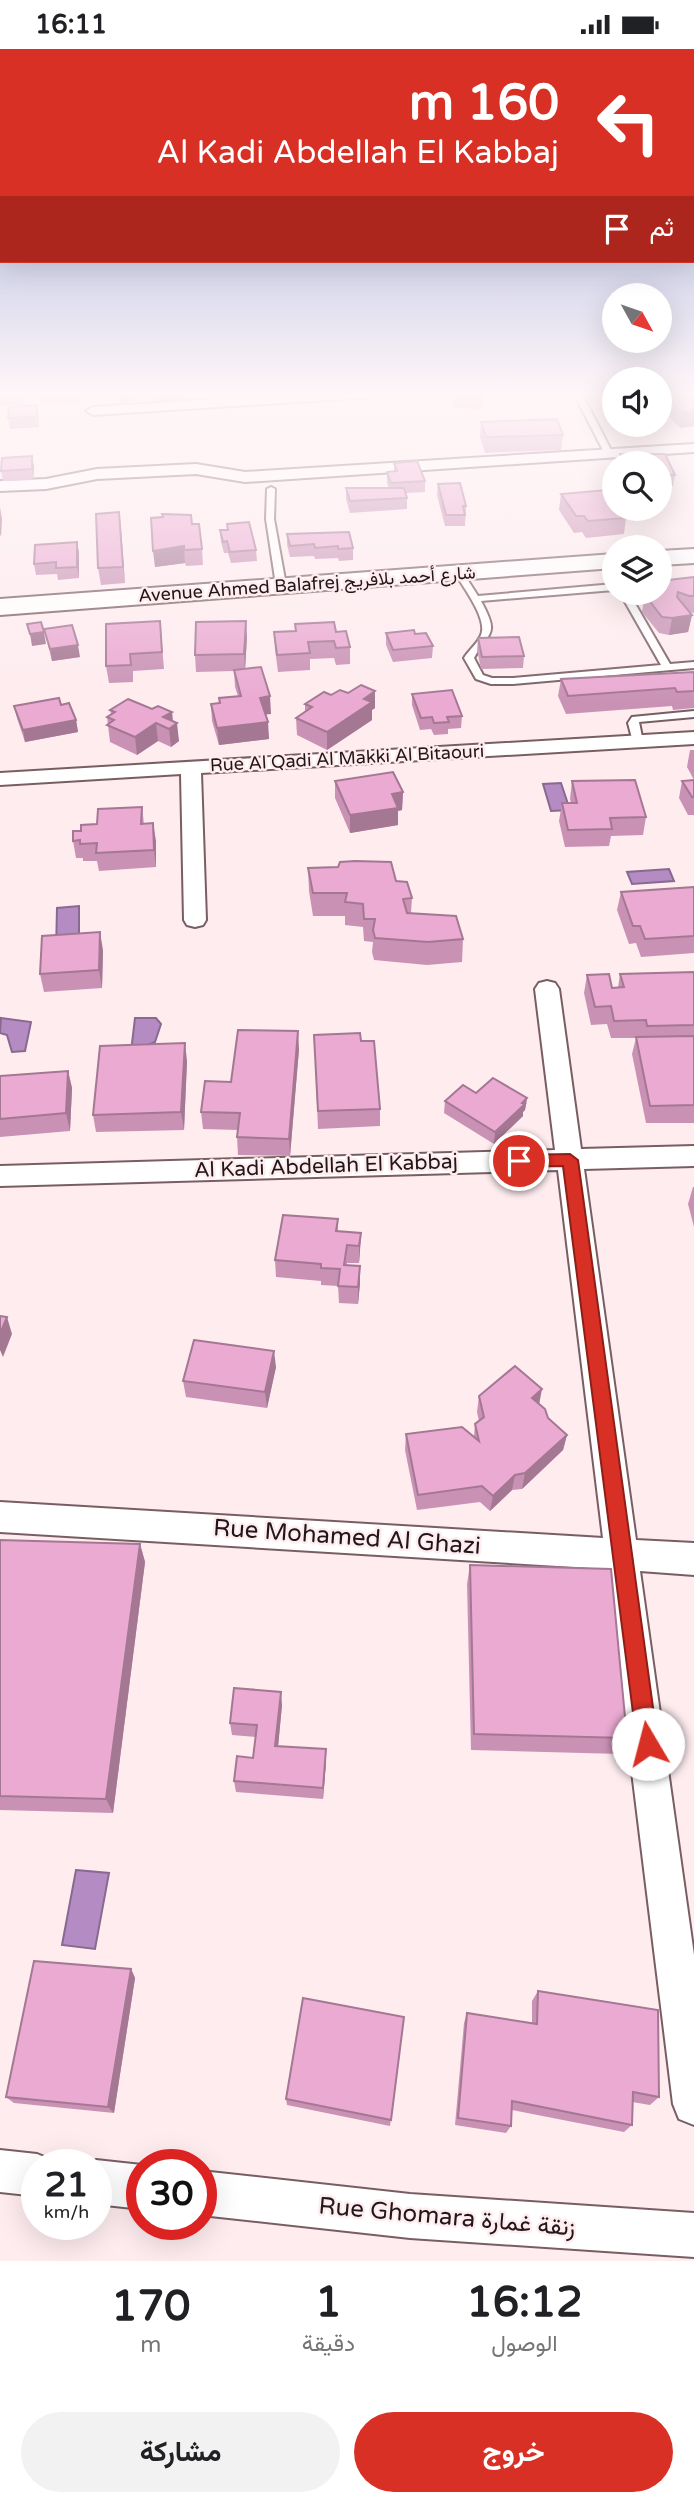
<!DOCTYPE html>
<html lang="ar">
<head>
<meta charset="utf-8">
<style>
	:root { --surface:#fff; --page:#f2f2f2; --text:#202124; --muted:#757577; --accent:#d93025 }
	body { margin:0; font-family:"Varela Round",Vazirmatn,sans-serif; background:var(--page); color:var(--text); direction:rtl; height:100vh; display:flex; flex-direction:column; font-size:26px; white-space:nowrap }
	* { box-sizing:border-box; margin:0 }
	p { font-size:23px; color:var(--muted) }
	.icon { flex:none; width:38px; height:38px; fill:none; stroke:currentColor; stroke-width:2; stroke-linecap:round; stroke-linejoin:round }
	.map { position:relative; height:2212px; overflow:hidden; direction:ltr }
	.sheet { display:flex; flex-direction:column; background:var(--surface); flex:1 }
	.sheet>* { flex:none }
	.hud { position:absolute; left:0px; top:0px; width:695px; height:214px; box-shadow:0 7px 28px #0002; direction:rtl; background:#d93025; color:#fff; overflow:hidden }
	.needle { width:46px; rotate:130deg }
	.fabs { position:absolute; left:602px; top:234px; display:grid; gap:14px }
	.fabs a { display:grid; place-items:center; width:70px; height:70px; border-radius:50%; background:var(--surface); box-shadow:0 7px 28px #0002; font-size:35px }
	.speed { position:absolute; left:21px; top:2100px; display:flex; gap:14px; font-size:35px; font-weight:700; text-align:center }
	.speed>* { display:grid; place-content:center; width:91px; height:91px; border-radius:50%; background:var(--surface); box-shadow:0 7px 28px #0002; line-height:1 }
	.speed small { font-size:18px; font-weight:400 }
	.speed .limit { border:10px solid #d22; background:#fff; color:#111 }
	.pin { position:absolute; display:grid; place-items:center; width:60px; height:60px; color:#fff; margin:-30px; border:4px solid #fff; border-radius:50%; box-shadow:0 2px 7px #0007 }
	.me { position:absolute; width:77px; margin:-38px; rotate:352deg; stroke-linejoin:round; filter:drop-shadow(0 0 5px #0008) }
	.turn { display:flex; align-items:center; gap:24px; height:147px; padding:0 21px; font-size:32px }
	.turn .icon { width:91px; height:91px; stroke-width:2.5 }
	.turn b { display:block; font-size:49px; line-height:60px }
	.then { display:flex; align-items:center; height:66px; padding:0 21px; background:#0003; gap:14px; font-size:26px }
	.eta { display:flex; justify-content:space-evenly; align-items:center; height:119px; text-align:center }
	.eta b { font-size:42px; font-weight:700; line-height:49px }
	.action { display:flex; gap:14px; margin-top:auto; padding:14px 21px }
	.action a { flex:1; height:80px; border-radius:42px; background:var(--accent); color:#fff; font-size:28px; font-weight:700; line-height:80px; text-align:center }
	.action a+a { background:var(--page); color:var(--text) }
	.status { display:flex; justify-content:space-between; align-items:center; height:49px; padding:0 35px; background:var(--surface); direction:ltr }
	.status svg { height:19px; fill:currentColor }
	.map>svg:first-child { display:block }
</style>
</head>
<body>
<div class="status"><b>16:11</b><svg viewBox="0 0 49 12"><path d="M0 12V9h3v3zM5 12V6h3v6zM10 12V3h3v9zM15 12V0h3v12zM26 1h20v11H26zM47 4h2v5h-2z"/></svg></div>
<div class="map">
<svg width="694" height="2212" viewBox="0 0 694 2212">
	<rect width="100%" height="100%" fill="#feecef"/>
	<g fill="#b48cc3" stroke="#886990" stroke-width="2">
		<polygon points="561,734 570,761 551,762 543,735"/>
		<polygon points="669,820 674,832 632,835 627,823"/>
		<polygon points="79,857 79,901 56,903 57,859"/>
		<polygon points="1,969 31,973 25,1002 12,1003 7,986 0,984"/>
		<polygon points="135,969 156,969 161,975 155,993 131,1003"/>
		<polygon points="76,1821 109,1824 95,1900 62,1896"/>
	</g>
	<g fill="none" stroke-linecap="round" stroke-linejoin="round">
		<g stroke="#785e63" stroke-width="4">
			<g id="lane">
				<polygon points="573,343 581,343 613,405 612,407 605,405"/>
				<polygon points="271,438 275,440 274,470 286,536 281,539 276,536 266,470 267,440"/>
				<polygon points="604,511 611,513 614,519 614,531 610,528 603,513"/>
				<path d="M459 521 462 522 478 547 614 535V541L481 552C500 587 489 581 474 609L483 626 492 629H513L661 616 620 544H629L670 615 694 613V619L513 635H491L476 630 464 609C469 601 478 594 481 586 488 570 463 538 455 524Z"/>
				<polygon points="694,662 694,668 639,673 643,693 638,696 633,693 628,674 632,668"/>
			</g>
		</g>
		<g stroke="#785e63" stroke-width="4">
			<g id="street">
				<polygon points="327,343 397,343 390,347 93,366 86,362 93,358"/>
				<polygon points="694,395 694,403 245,433 196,425 97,430 46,440 0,442 0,432 46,430 97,420 196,415 245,423"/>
				<polygon points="694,683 694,695 201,724 206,871 203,876 195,878 187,876 184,871 181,725 0,736 0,724"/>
				<polygon points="547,932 555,934 559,940 581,1100 694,1097 694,1117 584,1120 636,1491 694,1494 694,1526 640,1522 694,1906 694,2076 679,2070 673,2055 607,1520 0,1483 0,1453 603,1489 558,1121 0,1137 0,1117 555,1101 535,940 539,934"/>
				<polygon points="0,2101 37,2105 52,2111 54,2116 37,2116 37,2147 0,2143"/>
				<polygon points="96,2111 142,2116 142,2160 96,2155 96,2116 86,2116"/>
				<polygon points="201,2122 410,2145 694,2164 694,2208 410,2189 201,2166"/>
			</g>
		</g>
		<g stroke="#785e63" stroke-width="4">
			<g id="secondary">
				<polygon points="694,500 694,514 660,516 660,502"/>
				<polygon points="614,505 614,519 0,566 0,550"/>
			</g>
		</g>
		<use href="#lane" fill="#fff" fill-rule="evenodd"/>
		<use href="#street" fill="#fff" fill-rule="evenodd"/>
		<use href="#secondary" fill="#fff" fill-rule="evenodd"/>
	</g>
	<g fill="#c992b5">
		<polygon points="0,343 24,343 25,348 22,356 0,356"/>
		<polygon points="39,343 80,343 80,353 40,354"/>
		<polygon points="98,343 138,343 138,349 122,354 111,347 107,348"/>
		<polygon points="452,343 479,343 483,350 482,360 455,359 452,352"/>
		<polygon points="660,343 694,343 680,379 665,363 663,375 660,376"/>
		<polygon points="614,345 614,373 604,361 606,346"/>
		<polygon points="39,367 39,378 10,380 8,369"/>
		<polygon points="481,373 563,386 561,401 485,404 480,388"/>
		<polygon points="620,405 665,405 675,426 673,437 667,437 661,429 660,429 660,415 619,415"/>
		<polygon points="32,407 34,418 33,431 3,432 1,422"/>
		<polygon points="394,414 425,432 425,443 406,444 407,449 407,460 350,464 346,450 346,439 389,439 387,434 387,423 394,423"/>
		<polygon points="438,435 466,457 465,477 445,477 437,446"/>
		<polygon points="561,445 626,469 624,485 586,489 582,483 574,484 559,461"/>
		<polygon points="119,463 125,534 101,536 98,519"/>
		<polygon points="192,475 202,500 203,516 186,517 185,514 155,518"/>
		<polygon points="227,475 256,501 257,512 231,514 228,504 224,504 221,493 220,481 227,481"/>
		<polygon points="287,485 353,499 353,511 339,512 338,509 315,510 314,507 290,508 287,496"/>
		<polygon points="77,493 79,504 79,529 58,531 57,525 36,526 34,515"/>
		<polygon points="694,528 694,564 689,563 692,566 688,583 669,586 659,584 642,563 645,544"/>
		<polygon points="160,572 164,620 133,622 133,633 109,634 106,617"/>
		<polygon points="295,575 336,583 350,598 350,615 336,616 334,609 310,610 310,621 278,623 275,600 274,583 295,582"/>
		<polygon points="44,580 80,608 52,612"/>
		<polygon points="386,584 415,585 433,597 432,609 393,613 386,596"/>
		<polygon points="247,588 245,619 271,665 266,665 269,690 219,696 212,672 211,655 219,654 219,649 238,647 235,638 234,622 196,623 195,606"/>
		<polygon points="478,589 524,607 523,619 481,620 477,601"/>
		<polygon points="694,623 694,659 673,661 672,657 566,665 558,647 561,630"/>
		<polygon points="412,645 462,667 461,679 448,680 448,685 434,686 431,680 420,681 412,656"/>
		<polygon points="331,646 375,659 372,661 372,671 327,701 297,686 296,669 305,663 305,655"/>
		<polygon points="61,656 76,671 78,683 25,693 17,669 14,657"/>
		<polygon points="152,660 172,663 173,673 179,692 171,698 158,692 137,706 110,693 107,668 111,665 110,661"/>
		<polygon points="690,701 694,701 694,766 688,766 679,749 682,732 694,731 687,718"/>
		<polygon points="335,732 403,743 402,761 398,762 398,776 350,784 335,749"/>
		<polygon points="572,732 646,768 643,786 611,787 609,797 565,798 559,772 562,754 571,754 570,750"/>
		<polygon points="142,758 144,775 156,792 156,818 99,822 97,812 83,812 83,809 76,809 73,792 81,782"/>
		<polygon points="308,819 396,832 412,849 411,864 463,890 462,913 427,916 374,911 372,903 373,893 364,892 363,878 345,876 345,867 313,867 309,842"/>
		<polygon points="694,838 694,904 641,908 636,894 629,895 617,861 621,843"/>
		<polygon points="103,901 102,939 44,943 40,925"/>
		<polygon points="694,923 694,1074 646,1074 632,1005 636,989 611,989 607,975 591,976 584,944 587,926 612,939 618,939 620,925"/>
		<polygon points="314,986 380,1060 380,1077 318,1080"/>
		<polygon points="299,1000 290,1107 238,1106 237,1088 238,1081 203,1080 201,1063 231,1033"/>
		<polygon points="187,1012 184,1081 96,1083 93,1066"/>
		<polygon points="68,1022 72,1039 70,1082 0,1088 0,1027"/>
		<polygon points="476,1044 527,1049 525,1061 523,1063 523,1067 494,1095 444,1064 445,1052"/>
		<polygon points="693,1138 694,1138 694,1178 688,1155"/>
		<polygon points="338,1170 338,1182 361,1184 360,1201 359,1214 347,1214 347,1216 360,1234 358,1255 339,1254 338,1237 321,1236 321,1232 276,1228 275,1211"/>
		<polygon points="276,1318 267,1359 186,1348 183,1332"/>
		<polygon points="479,1347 539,1354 548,1369 567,1386 563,1401 522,1440 512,1441 490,1462 480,1453 417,1461 405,1401 406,1385 474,1387 475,1375 479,1372 477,1363"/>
		<polygon points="0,1491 140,1495 145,1513 113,1764 0,1761"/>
		<polygon points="470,1516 627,1689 620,1705 471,1701 467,1535"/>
		<polygon points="282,1656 278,1697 326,1700 326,1713 323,1750 236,1743 234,1732 253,1709 256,1688 232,1686 230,1674"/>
		<polygon points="131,1920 135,1929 114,2064 14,2054 6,2048"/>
		<polygon points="538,1942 659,2048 650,2056 632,2053 632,2076 624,2083 512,2061 511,2077 506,2084 455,2076 464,1974 467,1964 532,1974 532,1952"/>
		<polygon points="404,1968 390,2077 287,2056 286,2050"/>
	</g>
	<g fill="#a47793">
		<polygon points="21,343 24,343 25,348 22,356 20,345"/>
		<polygon points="106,343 111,343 111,347 107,348"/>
		<polygon points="120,343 138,343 138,349 122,354"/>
		<polygon points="153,343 187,343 187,350 154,354"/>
		<polygon points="666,360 663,375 660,376 660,361"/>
		<polygon points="694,362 694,377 680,379 682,363"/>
		<polygon points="32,407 34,418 33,431 32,420"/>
		<polygon points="0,458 2,470 1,488 0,485"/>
		<polygon points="119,463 121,479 125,534 123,518"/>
		<polygon points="77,493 79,504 79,529 77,518"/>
		<polygon points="184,497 185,514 155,518 153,502"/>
		<polygon points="692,566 688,583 669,586 672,569"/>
		<polygon points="246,572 247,588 245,622 244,605"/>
		<polygon points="44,583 46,595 32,597 30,585"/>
		<polygon points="78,596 80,608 52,612 50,600"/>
		<polygon points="375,642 375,659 372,661 372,671 327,701 327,683 364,650"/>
		<polygon points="270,647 271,665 261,666 260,649"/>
		<polygon points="172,663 173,677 177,674 179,692 171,698 169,680 163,668"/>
		<polygon points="76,671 78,683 25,693 23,681"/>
		<polygon points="268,673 269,690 219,696 217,679"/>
		<polygon points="156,674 158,692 137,706 135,688"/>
		<polygon points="403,743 402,761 398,762 398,776 350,784 350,766 392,745"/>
		<polygon points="153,774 156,792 156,818 154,801"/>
		<polygon points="100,883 103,901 102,939 99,921"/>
		<polygon points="298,982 299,1000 290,1107 289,1090"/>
		<polygon points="185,994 187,1012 184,1081 181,1063"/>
		<polygon points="68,1022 72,1039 70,1082 66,1064"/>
		<polygon points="527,1049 525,1061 523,1063 523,1067 494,1095 495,1083"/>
		<polygon points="361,1184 360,1201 359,1214 359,1197"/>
		<polygon points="360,1217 360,1234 358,1255 358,1238"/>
		<polygon points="7,1268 12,1285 3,1308 0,1301 0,1285"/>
		<polygon points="274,1302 276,1318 267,1359 265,1343"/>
		<polygon points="542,1340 539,1356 532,1349"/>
		<polygon points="567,1386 563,1401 522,1440 525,1424"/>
		<polygon points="515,1426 512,1441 490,1462 493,1447"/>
		<polygon points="140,1495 145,1513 113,1764 106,1750"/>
		<polygon points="281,1643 282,1656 277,1709 275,1697"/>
		<polygon points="326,1700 326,1713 323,1750 323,1739"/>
		<polygon points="131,1920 135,1929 114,2064 108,2058"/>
	</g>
	<g fill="#eaaad2" stroke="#a47793" stroke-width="2">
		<polygon points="0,343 21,343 20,345 0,345"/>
		<polygon points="453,343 479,343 483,350 456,349"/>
		<polygon points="662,343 694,343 694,362 682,363"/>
		<polygon points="614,345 614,356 606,346"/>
		<polygon points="660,354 666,360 660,361"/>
		<polygon points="37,356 37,368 8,369 9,358"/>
		<polygon points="557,370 563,386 486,388 481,373"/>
		<polygon points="620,405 665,405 675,426 669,426 663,418 660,418 660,415 624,415"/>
		<polygon points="32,407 32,420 1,422 2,409"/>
		<polygon points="417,412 425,432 391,434 387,423 397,422 394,414"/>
		<polygon points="460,434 466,457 463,457 465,466 446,466 438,435"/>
		<polygon points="346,439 404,439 407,449 350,452"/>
		<polygon points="607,441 614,452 614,460 620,460 626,469 588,472 584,467 576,467 561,445"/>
		<polygon points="119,463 123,518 98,519 96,465"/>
		<polygon points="162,465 191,466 192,475 199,475 202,500 184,501 184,497 153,502 151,469 163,468"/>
		<polygon points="249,473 256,501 230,503 227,492 223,493 220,481 228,481 227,475"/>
		<polygon points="349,483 353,499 338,500 338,497 315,499 314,495 290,497 287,485"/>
		<polygon points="77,493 77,518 56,519 56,513 34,515 35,496"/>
		<polygon points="694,528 694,547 689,547 678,543 677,548 692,566 672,569 662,568 645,546 645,544 660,544 660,532"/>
		<polygon points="160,572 162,603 130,605 131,616 106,617 106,575"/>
		<polygon points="246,572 244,605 195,606 196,573"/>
		<polygon points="41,573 44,583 30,585 27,575"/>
		<polygon points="334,573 336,583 346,582 350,598 336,599 334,592 308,593 310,604 277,606 274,583 296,582 295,575"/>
		<polygon points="72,576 78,596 50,600 44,580"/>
		<polygon points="414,581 415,585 426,584 433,597 393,601 386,584"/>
		<polygon points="519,588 524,607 482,608 478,589"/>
		<polygon points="261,618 270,647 260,649 268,673 217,679 211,655 220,654 219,649 241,647 234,621"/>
		<polygon points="694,623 694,642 677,643 675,639 568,647 561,630"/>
		<polygon points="361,636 375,642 364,650 372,653 327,683 296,669 312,658 305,655 324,643 331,646 340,641 348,644"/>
		<polygon points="452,641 462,667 447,668 449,673 434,674 432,668 421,669 412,645"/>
		<polygon points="59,649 61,656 69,654 76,671 23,681 14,657"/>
		<polygon points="128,650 152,660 158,657 172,663 163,668 177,674 169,680 156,674 135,688 107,676 114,671 107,668 115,663 110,661"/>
		<polygon points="393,723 403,743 392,745 398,759 350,766 335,732"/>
		<polygon points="635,731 646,768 610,769 612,780 568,781 562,754 577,754 572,732"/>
		<polygon points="694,731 694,748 692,748 682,732"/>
		<polygon points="142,758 141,775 153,774 154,801 96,804 97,794 80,795 80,791 73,792 73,782 81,782 81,776 97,775 98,760"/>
		<polygon points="355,812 391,813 396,832 407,833 412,849 403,850 407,864 456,867 463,890 428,893 375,889 373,881 375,870 364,870 363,855 345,853 347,844 313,844 308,819 338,818 340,813"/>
		<polygon points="694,838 694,887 645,890 640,877 633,877 621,843"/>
		<polygon points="100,883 99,921 40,925 42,887"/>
		<polygon points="694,923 694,976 647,977 646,971 614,972 611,957 595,958 587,926 609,925 612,939 624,938 620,925"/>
		<polygon points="238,981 298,982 289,1090 237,1088 240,1064 201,1063 205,1032 231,1033"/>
		<polygon points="360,984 361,992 374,992 380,1060 318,1062 314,986"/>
		<polygon points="694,987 694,1056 650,1057 636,988"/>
		<polygon points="185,994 181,1063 93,1066 100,997"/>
		<polygon points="68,1022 66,1064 0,1070 0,1027"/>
		<polygon points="493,1029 527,1049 522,1054 525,1055 495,1083 445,1052 463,1036 476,1044"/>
		<polygon points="283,1166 338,1170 336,1182 361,1184 359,1197 347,1196 344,1216 360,1217 358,1238 338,1237 340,1220 321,1219 321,1215 275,1211"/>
		<polygon points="0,1267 7,1268 0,1285"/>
		<polygon points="194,1291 274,1302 265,1343 183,1332"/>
		<polygon points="515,1317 542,1340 532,1349 545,1360 548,1369 567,1386 525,1424 515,1426 493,1447 482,1437 418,1446 406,1385 462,1378 479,1392 475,1375 484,1368 479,1347"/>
		<polygon points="0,1491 140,1495 106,1750 0,1747"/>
		<polygon points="470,1516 611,1520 627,1689 474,1685"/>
		<polygon points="234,1639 281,1643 275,1697 326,1700 323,1739 234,1732 237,1707 253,1709 257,1676 230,1674"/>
		<polygon points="34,1912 131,1920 108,2058 6,2048"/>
		<polygon points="538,1942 658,1961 659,2048 633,2043 632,2076 512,2052 511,2077 458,2069 467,1964 537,1975"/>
		<polygon points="303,1949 404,1968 391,2071 286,2050"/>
	</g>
	<linearGradient id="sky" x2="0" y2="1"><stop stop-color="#93a4d9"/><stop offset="0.53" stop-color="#fff6f8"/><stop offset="1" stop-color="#fff6f8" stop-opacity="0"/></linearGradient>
	<rect width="694" height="653" fill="url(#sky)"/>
	<polygon fill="#d93025" stroke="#8d1f18" stroke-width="2" points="570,1105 578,1111 658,1695 655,1703 648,1706 640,1703 637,1695 563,1117 519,1118 511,1112 519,1106"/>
	<g text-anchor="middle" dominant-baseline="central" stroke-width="5" stroke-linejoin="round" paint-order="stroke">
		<g font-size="18" fill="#211619" stroke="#feecef">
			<text transform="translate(307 535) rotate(-4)">Avenue Ahmed Balafrej شارع أحمد بلافريج</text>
			<text transform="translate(347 709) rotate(-3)">Rue Al Qadi Al Makki Al Bitaouri</text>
		</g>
		<g font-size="21" fill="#211619" stroke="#feecef">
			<text transform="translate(326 1117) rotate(-2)">Al Kadi Abdellah El Kabbaj</text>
		</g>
		<g font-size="24" fill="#211619" stroke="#feecef">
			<text transform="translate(347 1488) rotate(4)">Rue Mohamed Al Ghazi</text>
			<text transform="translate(447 2168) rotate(5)">Rue Ghomara زنقة غمارة</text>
		</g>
	</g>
</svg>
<div class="fabs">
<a><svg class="needle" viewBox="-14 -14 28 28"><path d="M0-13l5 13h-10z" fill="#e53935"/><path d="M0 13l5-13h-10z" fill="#757577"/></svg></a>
<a><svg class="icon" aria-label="sound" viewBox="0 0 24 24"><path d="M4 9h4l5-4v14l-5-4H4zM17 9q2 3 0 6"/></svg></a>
<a><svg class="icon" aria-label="search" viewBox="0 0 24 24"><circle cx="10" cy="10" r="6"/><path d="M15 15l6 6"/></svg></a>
<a><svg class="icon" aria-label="layers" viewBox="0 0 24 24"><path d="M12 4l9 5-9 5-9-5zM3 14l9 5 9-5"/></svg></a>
</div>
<div class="speed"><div>21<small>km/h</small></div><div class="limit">30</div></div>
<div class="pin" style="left:519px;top:1112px;background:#d93025"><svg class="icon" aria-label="arrive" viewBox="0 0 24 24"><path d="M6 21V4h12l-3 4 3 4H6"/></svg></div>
<svg class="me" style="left:648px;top:1695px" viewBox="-20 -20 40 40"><circle r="19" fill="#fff"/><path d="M0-13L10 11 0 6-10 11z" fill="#d93025"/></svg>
<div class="hud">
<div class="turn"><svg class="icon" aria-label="left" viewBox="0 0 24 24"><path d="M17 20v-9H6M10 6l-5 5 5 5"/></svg><div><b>160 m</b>Al Kadi Abdellah El Kabbaj</div></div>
<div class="then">ثم<svg class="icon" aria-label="arrive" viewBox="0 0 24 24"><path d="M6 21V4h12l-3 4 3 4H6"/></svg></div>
</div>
</div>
<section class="sheet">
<div class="eta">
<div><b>16:12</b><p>الوصول</p></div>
<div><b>1</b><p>دقيقة</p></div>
<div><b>170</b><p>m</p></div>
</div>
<div class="action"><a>خروج</a><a>مشاركة</a></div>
</section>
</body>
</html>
